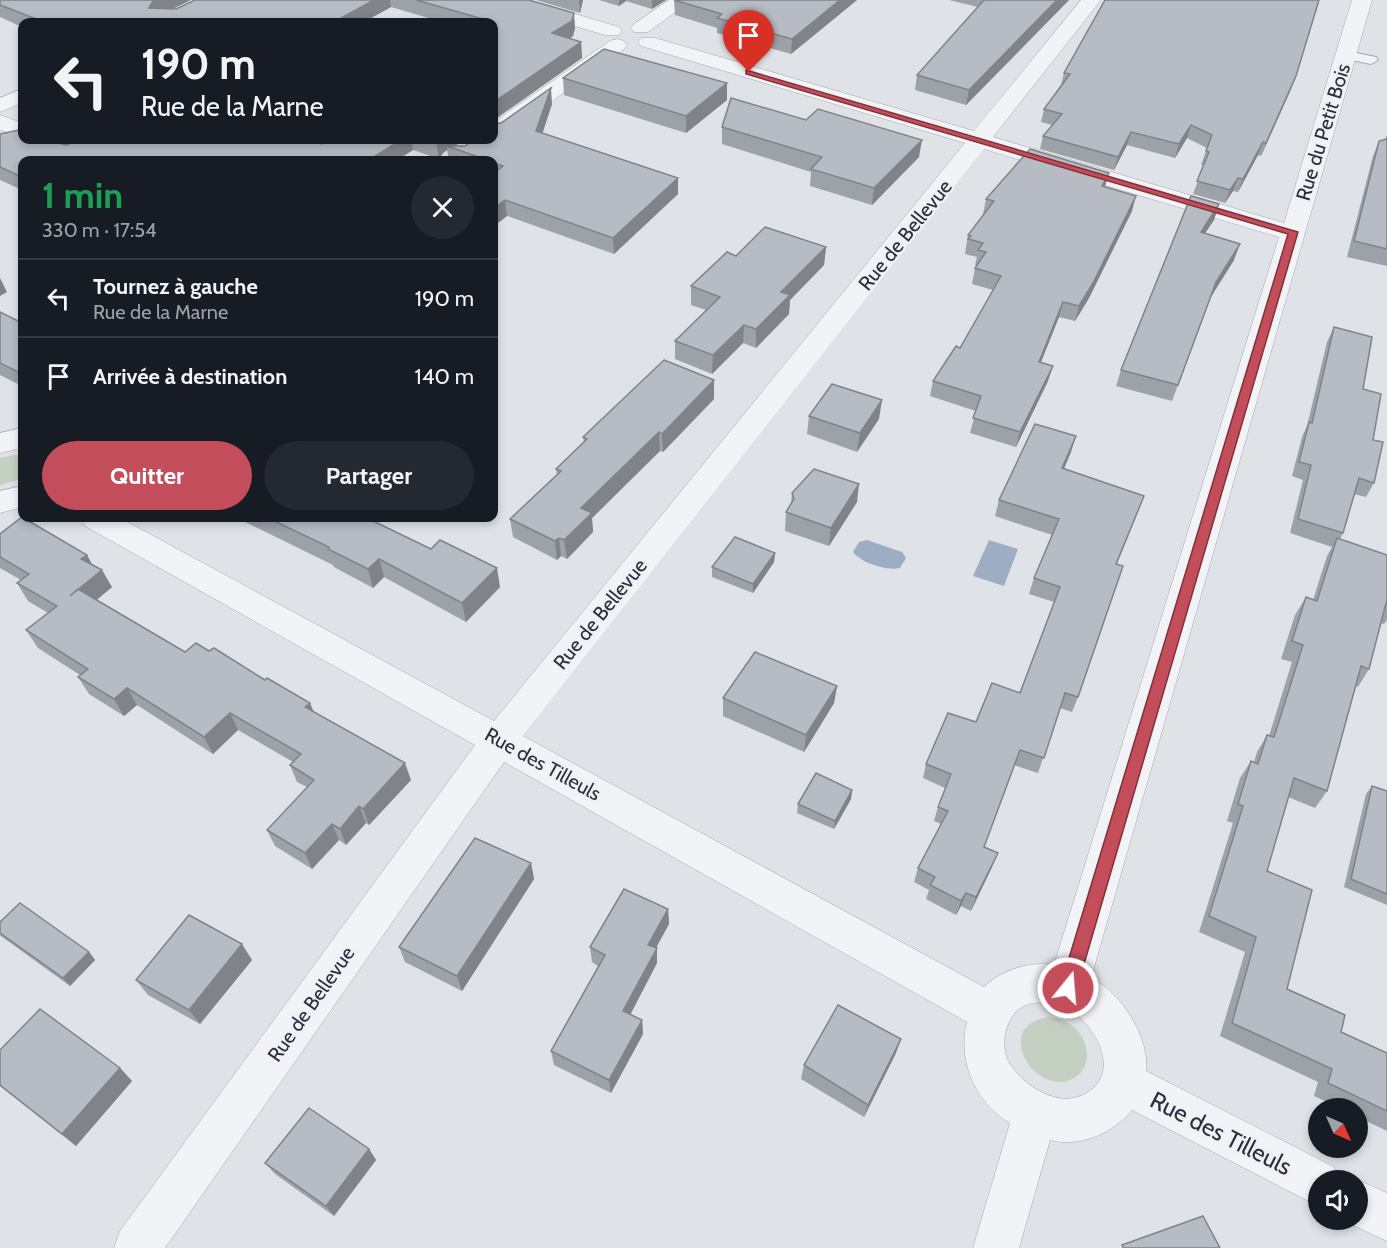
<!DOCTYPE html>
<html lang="fr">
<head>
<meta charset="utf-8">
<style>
	:root { --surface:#171b24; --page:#242831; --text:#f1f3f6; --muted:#9ea1a6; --line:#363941; --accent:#c34d5a }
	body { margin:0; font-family:Cabin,sans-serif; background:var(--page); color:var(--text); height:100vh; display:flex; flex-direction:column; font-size:22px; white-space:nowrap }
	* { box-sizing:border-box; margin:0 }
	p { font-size:20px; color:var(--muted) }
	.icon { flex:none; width:33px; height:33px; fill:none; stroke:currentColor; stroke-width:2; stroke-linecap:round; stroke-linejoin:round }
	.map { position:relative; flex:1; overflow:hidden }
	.panel { position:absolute; left:18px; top:156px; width:480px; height:366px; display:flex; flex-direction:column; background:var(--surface); border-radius:12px; box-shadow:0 3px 9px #0003 }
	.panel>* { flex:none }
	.hud { position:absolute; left:18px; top:18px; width:480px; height:126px; border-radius:12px; box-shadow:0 3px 9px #0003; background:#171b24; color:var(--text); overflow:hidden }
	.needle { width:39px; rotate:135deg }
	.buttons { position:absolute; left:1308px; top:1098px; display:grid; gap:12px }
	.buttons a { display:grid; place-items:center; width:60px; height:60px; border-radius:50%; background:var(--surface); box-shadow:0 3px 9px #0003; font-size:30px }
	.pin { position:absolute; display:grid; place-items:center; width:51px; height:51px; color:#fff; margin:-62px -26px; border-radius:50% 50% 50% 0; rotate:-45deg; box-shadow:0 0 6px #0007 }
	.pin .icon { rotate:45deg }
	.me { position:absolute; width:66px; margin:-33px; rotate:17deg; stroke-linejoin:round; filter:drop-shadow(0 0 4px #0008) }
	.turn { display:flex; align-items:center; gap:21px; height:126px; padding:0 24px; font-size:27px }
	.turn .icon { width:78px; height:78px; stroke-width:2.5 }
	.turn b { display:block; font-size:42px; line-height:51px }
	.round { display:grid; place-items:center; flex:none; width:63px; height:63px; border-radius:32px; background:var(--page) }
	.headline { display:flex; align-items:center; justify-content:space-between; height:102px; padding:0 24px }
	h1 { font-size:36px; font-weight:700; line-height:45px; color:#1e9e55 }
	.cta { display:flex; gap:12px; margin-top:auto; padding:12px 24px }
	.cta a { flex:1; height:69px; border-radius:36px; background:var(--accent); color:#fff; font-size:24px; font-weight:700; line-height:69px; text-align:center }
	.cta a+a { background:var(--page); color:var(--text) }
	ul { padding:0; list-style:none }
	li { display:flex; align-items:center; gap:18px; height:78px; padding:0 24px; border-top:2px solid var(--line) }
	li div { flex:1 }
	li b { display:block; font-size:22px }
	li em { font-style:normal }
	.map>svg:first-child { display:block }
</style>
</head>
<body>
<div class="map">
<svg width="1387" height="1248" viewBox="0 0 1387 1248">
	<rect width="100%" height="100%" fill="#dfe2e7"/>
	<g fill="#c4d0c1">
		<polygon points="15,455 22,455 22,479 0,485 0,458"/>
		<path d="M1050 1017C1057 1018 1065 1020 1071 1025 1089 1037 1095 1068 1072 1079 1032 1097 992 1023 1050 1017Z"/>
	</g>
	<g fill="#9daec4">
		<path d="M867 540 902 552 906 558 900 568C887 571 861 563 853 552L859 542Z"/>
		<polygon points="989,540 1018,549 1004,586 973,576"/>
	</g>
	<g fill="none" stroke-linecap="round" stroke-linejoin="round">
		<g stroke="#a5a9b1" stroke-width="2">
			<polygon id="service" points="1346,51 1376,57 1378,60 1371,64 1341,58 1339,55 1341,52"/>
		</g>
		<g stroke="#a5a9b1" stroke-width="1">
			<g id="minor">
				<polygon points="497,0 528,0 619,27 622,31 619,35 605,35 500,4"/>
				<polygon points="669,0 692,0 648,32 634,32 631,28 634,24"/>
				<path d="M1081 0H1101L993 137 1284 223 1352 0H1372L1091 978C1121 992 1150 1038 1146 1071L1334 1167 1340 1180H1318V1206L1132 1110C1113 1133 1080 1148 1050 1140L1019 1248H973L1010 1123C976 1103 957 1061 967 1022L504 762 165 1248H114L120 1231 475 745 85 526 81 518H120L494 721 965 143 641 46 638 42 641 38H655L974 131ZM984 149 1279 237 1054 965C1030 961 1001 970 984 987L523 736ZM1044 1002C1053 1004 1063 1005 1070 1010 1096 1026 1121 1071 1088 1092 1060 1111 1023 1086 1008 1061 999 1043 1007 1012 1026 1005 1031 1003 1038 1003 1044 1002Z"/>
				<polygon points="617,39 624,41 627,45 624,49 502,137 494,138 494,122 610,41"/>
				<polygon points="22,89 22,103 0,112 0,98"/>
				<polygon points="0,115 22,123 22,137 0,130"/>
				<polygon points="22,428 22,448 0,453 0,433"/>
				<polygon points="22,486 22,507 0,513 0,491"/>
				<polygon points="1357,1180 1358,1180 1387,1193 1387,1241 1342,1220 1358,1220"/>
			</g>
		</g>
		<use href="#service" fill="#f1f3f6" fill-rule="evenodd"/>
		<use href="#minor" fill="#f1f3f6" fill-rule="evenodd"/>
	</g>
	<g fill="#9da1a8">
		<polygon points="0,0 176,9 195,0 529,0 575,28 573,36 569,39 581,42 582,58 494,22 442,22 391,7 364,22 22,22 22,27 0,17"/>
		<polygon points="536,0 583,0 580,13"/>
		<polygon points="599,0 666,0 652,9 626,1 619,6"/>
		<polygon points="674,0 857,0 791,54 717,33 717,28 675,15"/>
		<polygon points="949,0 1069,0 966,105 915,90 917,75 978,7"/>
		<polygon points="1064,73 1291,89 1261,156 1258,155 1238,192 1233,191 1225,203 1193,194 1204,165 1201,165 1207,148 1187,138 1175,158 1127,145 1114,170 1040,149 1043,136 1052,125 1041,122 1044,109 1061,85"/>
		<polygon points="563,78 727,83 727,100 686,133 564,95"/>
		<polygon points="552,104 542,133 678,194 614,254 507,216 494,226 494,160 449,160 447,150 443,153 439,159 413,150 397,160 22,160 22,190 0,180 0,134 19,130 22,140 56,143 66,145 75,142 65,140 198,140 208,143 321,144 328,140 465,140 454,146 465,146 501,123"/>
		<polygon points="722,127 919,157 872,205 810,186 811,172 722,144"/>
		<polygon points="1387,135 1387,266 1347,257 1373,156 1379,141 1385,139"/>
		<polygon points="1105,187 1132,211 1089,298 1075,321 1059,317 1041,362 1048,381 1016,447 970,433 976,411 930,396 933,381 960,348 993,290 972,284 975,268 977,265 975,265 977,257 965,254 968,235 984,214 983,214 986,199"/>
		<polygon points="1219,204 1214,220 1205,233 1234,260 1211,297 1172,401 1116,386 1121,370"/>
		<polygon points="826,247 824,265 790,300 789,314 756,348 743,343 712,374 675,359 675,341 706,310 691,305 691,286 736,256"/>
		<polygon points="0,312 22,323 22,386 0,375"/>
		<polygon points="1334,327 1363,389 1373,440 1374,483 1366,497 1354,494 1343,533 1340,539 1387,555 1387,620 1384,624 1381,623 1369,669 1358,687 1356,686 1327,791 1315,808 1288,797 1267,871 1287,989 1341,1032 1387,1053 1387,1131 1358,1117 1358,1108 1340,1108 1314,1096 1318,1082 1220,1036 1245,952 1199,932 1233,823 1227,821 1240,778 1251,761 1254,762 1257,752 1267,735 1269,736 1292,662 1281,659 1295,615 1306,597 1313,600 1327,556 1332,547 1290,533 1303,480 1292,476 1302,437 1307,426 1327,342"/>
		<polygon points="714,399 663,452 660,451 592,518 593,532 567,559 561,556 557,560 513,537 510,519 557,475 556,469 584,442 583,437"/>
		<polygon points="809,416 879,419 857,452 807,434"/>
		<polygon points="1071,452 1064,469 1138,512 1117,564 1078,697 1072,712 1060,708 1038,773 1014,765 984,847 992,867 971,911 961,906 956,915 926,899 929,890 914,882 918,868 941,824 934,821 938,807 945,788 923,778 926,764 976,722 1020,693 1054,602 1029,594 1034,578 1052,535 995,516 999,500"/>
		<polygon points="792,493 857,502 829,546 785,531 786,512 791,504"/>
		<polygon points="237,518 367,518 500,587 466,622 384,577 373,588 334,567 333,565"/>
		<polygon points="0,534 87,555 92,565 112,587 96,600 185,652 209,651 313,711 411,780 369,825 366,823 346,845 339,840 312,869 275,846 267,830 307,787 297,782 290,765 293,762 238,730 213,754 137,705 124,716 89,694 78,677 80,675 38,648 26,630 48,613 28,601 17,583 21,580 0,568"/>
		<polygon points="775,553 774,562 753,593 712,577 712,567"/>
		<polygon points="837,686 834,703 804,752 723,716 723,698"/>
		<polygon points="1372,786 1387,791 1387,905 1344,887 1366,794"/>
		<polygon points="852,790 851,799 834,829 797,813 798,804"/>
		<polygon points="531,863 534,879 462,991 405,962 399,947"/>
		<polygon points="668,909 669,924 656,948 657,963 630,1014 642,1020 643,1034 611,1093 554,1065 551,1051 598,966 592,962 590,947"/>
		<polygon points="0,922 89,952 95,960 70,986 1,936 0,935"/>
		<polygon points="252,960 200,1024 148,995 136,980"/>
		<polygon points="0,1050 120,1068 132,1081 76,1146 0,1086"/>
		<polygon points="896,1053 864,1117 801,1079 804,1065"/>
		<polygon points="369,1149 376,1160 334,1216 275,1174 265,1163"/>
	</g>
	<g fill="#808388">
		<polygon points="155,0 191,0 158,16 149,8 153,1"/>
		<polygon points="374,0 390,0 391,7 364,22 334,22"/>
		<polygon points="579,0 583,0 580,13"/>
		<polygon points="619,0 626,0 626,1 619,6"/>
		<polygon points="652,0 666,0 652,9"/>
		<polygon points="840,0 857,0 791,54 792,39"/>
		<polygon points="1057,0 1069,0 966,105 969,90"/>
		<polygon points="574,13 575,28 573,36 553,49 552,33"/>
		<polygon points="581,42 582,58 494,120 494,102"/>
		<polygon points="1296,76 1291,89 1261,156 1266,143"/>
		<polygon points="727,83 727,100 686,133 686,116"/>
		<polygon points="551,88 552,104 538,147 536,131"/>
		<polygon points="1191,125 1187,138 1175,158 1179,144"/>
		<polygon points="1131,132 1127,145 1114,170 1118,157"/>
		<polygon points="401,140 411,140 413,150 397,160 369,160"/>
		<polygon points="438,140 465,140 451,148 447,146 447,150 443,153 439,159 436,142"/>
		<polygon points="922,140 919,157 872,205 874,188"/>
		<polygon points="1263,142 1258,155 1238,192 1243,179"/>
		<polygon points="1109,173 1105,187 1102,186"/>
		<polygon points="678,178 678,194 614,254 613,238"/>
		<polygon points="1238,178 1233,191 1225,203 1230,190"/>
		<polygon points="1136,196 1132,211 1089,298 1075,321 1079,306"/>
		<polygon points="505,200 507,216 494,226 494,208"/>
		<polygon points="1219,204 1214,220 1195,248 1201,232"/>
		<polygon points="1240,244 1234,260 1210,298 1216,282"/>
		<polygon points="826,247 824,265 790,300 789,314 756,348 756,329 781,292"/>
		<polygon points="0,278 7,292 0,296"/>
		<polygon points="1063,302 1059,317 1035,377 1039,362"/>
		<polygon points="744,325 743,343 712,374 713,355"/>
		<polygon points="1053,366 1048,381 1016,447 1020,432"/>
		<polygon points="714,380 714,399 663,452 662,434"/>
		<polygon points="882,400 879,419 857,452 860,433"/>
		<polygon points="659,432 660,451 592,518 593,532 567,559 564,540 581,508"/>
		<polygon points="1076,436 1071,452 1057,484 1062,468"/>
		<polygon points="859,484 857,502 829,546 831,528"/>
		<polygon points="559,538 561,556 557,560 555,541"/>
		<polygon points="775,553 774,562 753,593 753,584"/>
		<polygon points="87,555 96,572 81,559"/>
		<polygon points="379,559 384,577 373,588 368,569"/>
		<polygon points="497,568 500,587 466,622 462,603"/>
		<polygon points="102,570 112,587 80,614 70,596"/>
		<polygon points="837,686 834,703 804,752 806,735"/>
		<polygon points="127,688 137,705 124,716 114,699"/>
		<polygon points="310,703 317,720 305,707"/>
		<polygon points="230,713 238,730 213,754 204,737"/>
		<polygon points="405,763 411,780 369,825 363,809"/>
		<polygon points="852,790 851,799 834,829 835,821"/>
		<polygon points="359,806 366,823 346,845 340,829"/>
		<polygon points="332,824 339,840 312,869 305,853"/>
		<polygon points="998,853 992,867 971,911 976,897"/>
		<polygon points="531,863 534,879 462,991 457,976"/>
		<polygon points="966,893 961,906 956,915 961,901"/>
		<polygon points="668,909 669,924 649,960 648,945"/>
		<polygon points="242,944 252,960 200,1024 189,1010"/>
		<polygon points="657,948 657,963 625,1025 623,1011"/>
		<polygon points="89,952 95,960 70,986 63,978"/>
		<polygon points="642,1020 643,1034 611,1093 609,1080"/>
		<polygon points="901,1039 896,1053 864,1117 868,1105"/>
		<polygon points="120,1068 132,1081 76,1146 62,1134"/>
		<polygon points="369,1149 376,1160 334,1216 326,1206"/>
	</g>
	<g fill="#b7bbc3" stroke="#808388" stroke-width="1.5">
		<polygon points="0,0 155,0 153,1 149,8 176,9 195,0 374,0 334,22 44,22 0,5"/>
		<polygon points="416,0 529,0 574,13 572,21 552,33 581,42 494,102 494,22"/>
		<polygon points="674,0 840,0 792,39 717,18 722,14"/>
		<polygon points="984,0 1057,0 969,90 917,75"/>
		<polygon points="1105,0 1319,0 1296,76 1266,143 1263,142 1243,179 1238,178 1230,190 1197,181 1209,152 1206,151 1212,135 1191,125 1179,144 1131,132 1118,157 1043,136 1062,114 1044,109 1070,74 1064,73"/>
		<polygon points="604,49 727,83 686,116 563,78"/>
		<polygon points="551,88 536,131 678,178 613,238 505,200 494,208 494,173 503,166 494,163 494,160 487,160 447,146 465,146 473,140 494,140 494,124 501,123"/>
		<polygon points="731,98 806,120 818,109 922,140 874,188 811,169 822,157 722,127"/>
		<polygon points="22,124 22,140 48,140 66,145 75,142 76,140 198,140 208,143 215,140 309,140 321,144 328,140 401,140 369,160 22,160 22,177 0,167 0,134 19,130"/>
		<polygon points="1387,139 1387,249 1354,241 1379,141"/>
		<polygon points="428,140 438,140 436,142"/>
		<polygon points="1030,149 1109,173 1102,186 1136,196 1093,283 1079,306 1063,302 1039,362 1053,366 1020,432 973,418 981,396 933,381 956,346 960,348 1001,276 975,268 986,252 978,250 983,243 968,239 971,236 968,235 994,201 986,199"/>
		<polygon points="1191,196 1219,204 1201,232 1240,244 1216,282 1178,385 1121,370"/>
		<polygon points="765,227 826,247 781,292 790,295 756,329 744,325 713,355 675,341 720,297 691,286 727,252 736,256"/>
		<polygon points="0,312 22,323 22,374 0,363"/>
		<polygon points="1334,327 1372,337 1363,389 1381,394 1373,440 1383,442 1374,483 1359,478 1343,533 1298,519 1311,465 1299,462 1309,422 1312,423"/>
		<polygon points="664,360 714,380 662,434 659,432 581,508 592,513 564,540 559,538 555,541 510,519 561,471 556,469 587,439 583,437"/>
		<polygon points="832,384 882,400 860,433 809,416"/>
		<polygon points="1035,424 1076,436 1062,468 1144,496 1116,564 1123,566 1078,697 1065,693 1044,758 1020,750 984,847 998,853 976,897 966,893 961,901 930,885 935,877 918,868 948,811 938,807 951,774 926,764 948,713 976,722 992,683 1020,693 1060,587 1034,578 1059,519 999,500"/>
		<polygon points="814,469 859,484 831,528 786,512 794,499 792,493"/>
		<polygon points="22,517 87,555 81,559 102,570 70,596 78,589 185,652 196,643 209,651 214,648 265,680 267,678 310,703 305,707 405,763 363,809 359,806 340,829 332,824 305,853 267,830 314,780 290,765 301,754 230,713 204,737 127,688 114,699 78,677 88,669 26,630 57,606 17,583 29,574 0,557 0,534"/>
		<polygon points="268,518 367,518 431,549 440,540 497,568 462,603 379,559 368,569 328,549 329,547"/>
		<polygon points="735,537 775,553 753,584 712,567"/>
		<polygon points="1337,538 1387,555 1387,603 1386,603 1369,669 1361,666 1327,791 1294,778 1267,871 1312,890 1287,989 1345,1015 1341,1032 1387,1053 1387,1111 1328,1083 1332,1069 1232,1023 1256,937 1209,916 1243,806 1238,804 1251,761 1258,764 1267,735 1274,737 1303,645 1292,641 1306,597 1317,601"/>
		<polygon points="755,652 837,686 806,735 723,698"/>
		<polygon points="816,773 852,790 835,821 798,804"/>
		<polygon points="1372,786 1387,791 1387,894 1351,879"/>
		<polygon points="475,838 531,863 457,976 399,947"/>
		<polygon points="624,889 668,909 648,945 657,948 623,1011 642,1020 609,1080 551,1051 605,955 590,947"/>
		<polygon points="20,903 89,952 63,978 0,933 0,922"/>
		<polygon points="189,915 242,944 189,1010 136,980"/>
		<polygon points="838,1005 901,1039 868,1105 804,1065"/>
		<polygon points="40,1009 120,1068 62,1134 0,1085 0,1050"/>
		<polygon points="309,1108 369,1149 326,1206 265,1163"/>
		<polygon points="1203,1216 1220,1248 1123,1248 1122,1245"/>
	</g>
	<polygon fill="#c34d5a" stroke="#7f323a" stroke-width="1.5" points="746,70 1298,232 1077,988 1074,993 1068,996 1062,993 1060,988 1288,234 746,74"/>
	<g text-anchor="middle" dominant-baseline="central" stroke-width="5" stroke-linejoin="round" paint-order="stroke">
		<g font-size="20" fill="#292f3d" stroke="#eef1f5">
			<text transform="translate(1323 132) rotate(-73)">Rue du Petit Bois</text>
			<text transform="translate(905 235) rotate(-51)">Rue de Bellevue</text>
			<text transform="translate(600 614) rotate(-51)">Rue de Bellevue</text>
			<text transform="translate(543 764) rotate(29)">Rue des Tilleuls</text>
			<text transform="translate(311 1004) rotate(-55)">Rue de Bellevue</text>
		</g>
		<g font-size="24" fill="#292f3d" stroke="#eef1f5">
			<text transform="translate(1221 1133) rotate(27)">Rue des Tilleuls</text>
		</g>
	</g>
</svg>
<div class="buttons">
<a><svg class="needle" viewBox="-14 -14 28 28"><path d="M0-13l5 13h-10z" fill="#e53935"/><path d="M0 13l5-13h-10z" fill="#9ea1a6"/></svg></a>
<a><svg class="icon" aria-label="sound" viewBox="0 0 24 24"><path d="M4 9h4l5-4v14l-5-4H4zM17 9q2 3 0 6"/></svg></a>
</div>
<div class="pin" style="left:749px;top:72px;background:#d93025"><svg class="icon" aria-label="arrive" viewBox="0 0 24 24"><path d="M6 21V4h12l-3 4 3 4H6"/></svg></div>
<svg class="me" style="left:1068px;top:988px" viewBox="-20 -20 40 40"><circle r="17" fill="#c34d5a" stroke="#fff" stroke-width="3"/><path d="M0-11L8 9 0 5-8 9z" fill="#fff"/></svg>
<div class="hud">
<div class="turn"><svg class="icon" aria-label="left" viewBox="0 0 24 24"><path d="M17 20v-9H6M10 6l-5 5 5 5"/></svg><div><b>190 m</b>Rue de la Marne</div></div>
</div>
<section class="panel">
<div class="headline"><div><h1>1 min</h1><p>330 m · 17:54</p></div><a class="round"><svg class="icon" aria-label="close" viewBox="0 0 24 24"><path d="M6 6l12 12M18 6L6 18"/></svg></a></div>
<ul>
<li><svg class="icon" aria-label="left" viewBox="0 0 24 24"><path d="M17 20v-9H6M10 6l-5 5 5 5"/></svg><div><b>Tournez à gauche</b><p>Rue de la Marne</p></div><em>190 m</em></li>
<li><svg class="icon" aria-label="arrive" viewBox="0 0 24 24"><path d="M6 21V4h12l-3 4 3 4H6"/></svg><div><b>Arrivée à destination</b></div><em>140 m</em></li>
</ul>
<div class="cta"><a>Quitter</a><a>Partager</a></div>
</section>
</div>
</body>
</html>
